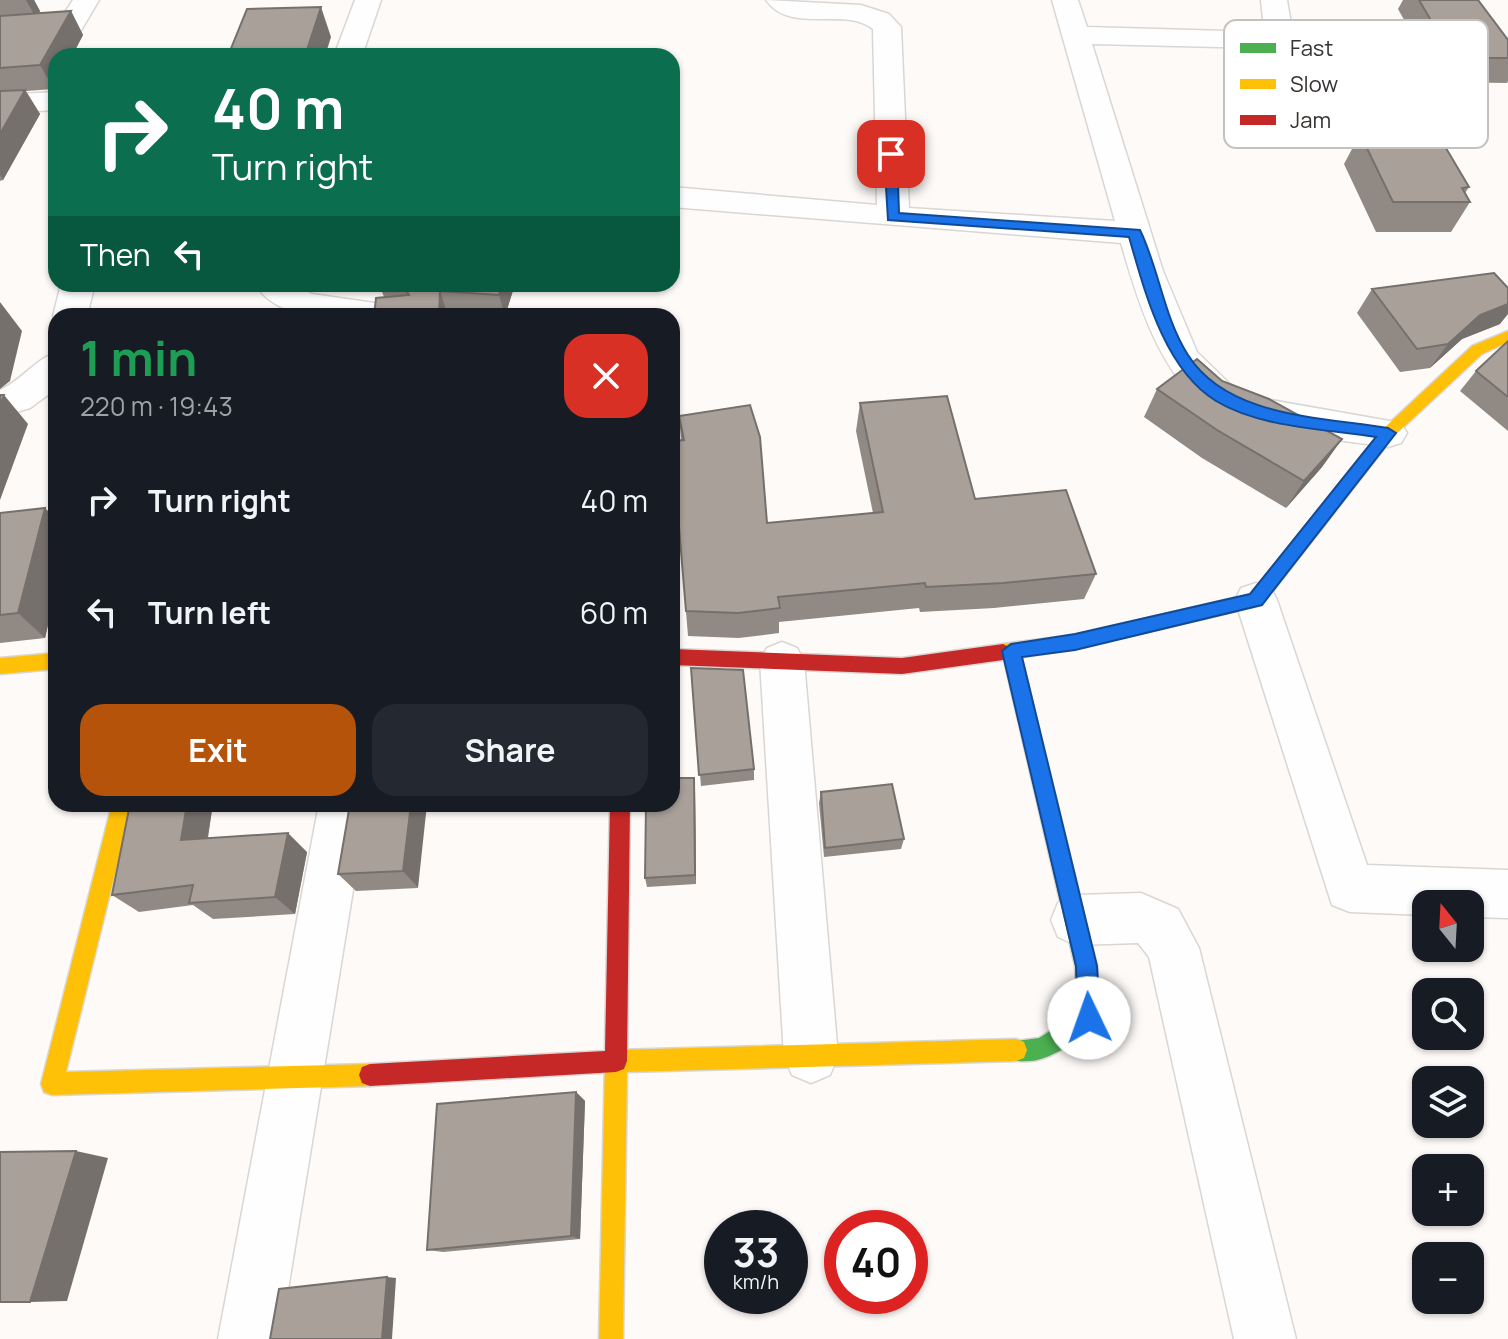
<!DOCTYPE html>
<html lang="en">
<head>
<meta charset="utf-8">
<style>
	:root { --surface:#171b24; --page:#242831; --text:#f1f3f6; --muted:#9ea1a6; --accent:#b45309 }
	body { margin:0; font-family:Manrope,sans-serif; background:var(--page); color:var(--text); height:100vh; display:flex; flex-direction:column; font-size:30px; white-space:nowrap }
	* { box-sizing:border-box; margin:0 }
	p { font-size:26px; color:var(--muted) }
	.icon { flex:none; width:44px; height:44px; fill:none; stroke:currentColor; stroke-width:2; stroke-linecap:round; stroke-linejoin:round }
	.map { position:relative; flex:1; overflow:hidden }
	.drawer { position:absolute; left:48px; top:308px; width:632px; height:504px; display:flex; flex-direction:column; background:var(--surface); border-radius:24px; box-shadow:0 2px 6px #0004 }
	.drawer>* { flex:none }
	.hud { position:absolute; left:48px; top:48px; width:632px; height:244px; border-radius:24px; box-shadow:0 2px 6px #0004; background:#0b6e4f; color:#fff; overflow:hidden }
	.needle { width:52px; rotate:342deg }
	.tools { position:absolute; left:1412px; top:890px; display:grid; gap:16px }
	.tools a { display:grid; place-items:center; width:72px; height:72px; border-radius:16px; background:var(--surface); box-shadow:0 2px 6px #0004; font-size:40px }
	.speed { position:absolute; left:704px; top:1210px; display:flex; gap:16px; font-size:40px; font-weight:700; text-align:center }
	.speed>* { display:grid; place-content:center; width:104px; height:104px; border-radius:50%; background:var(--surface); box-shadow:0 2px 6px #0004; line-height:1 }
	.speed small { font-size:20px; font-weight:400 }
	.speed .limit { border:12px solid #d22; background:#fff; color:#111 }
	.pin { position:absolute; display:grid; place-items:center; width:68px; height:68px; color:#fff; margin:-34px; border-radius:16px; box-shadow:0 4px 12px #0006 }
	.me { position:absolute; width:88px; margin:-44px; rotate:357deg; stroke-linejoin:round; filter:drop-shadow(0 0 6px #0008) }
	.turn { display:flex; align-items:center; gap:28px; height:168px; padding:0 32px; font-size:36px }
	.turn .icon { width:104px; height:104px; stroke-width:2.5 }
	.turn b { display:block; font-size:56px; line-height:68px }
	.then { display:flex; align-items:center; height:76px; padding:0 32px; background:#0003; gap:16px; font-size:30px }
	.round { display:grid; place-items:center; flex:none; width:84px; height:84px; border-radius:24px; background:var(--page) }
	.headline { display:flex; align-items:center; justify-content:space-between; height:136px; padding:0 32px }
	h1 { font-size:48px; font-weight:700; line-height:60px; color:#1e9e55 }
	.action { display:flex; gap:16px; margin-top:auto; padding:16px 32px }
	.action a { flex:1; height:92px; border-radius:24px; background:var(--accent); color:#fff; font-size:32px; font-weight:700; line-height:92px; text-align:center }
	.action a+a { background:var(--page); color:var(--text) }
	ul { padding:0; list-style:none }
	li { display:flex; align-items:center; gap:24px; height:112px; padding:0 32px }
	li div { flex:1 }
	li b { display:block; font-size:30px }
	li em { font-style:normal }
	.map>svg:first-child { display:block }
</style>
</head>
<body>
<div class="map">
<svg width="1508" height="1339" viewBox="0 0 1508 1339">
	<rect width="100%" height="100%" fill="#fdfaf8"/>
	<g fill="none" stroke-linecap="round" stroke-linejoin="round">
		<g stroke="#d9d6d4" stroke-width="3">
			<g id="street">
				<polygon points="73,0 99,0 79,34 0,38 0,22 60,20"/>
				<polygon points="355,0 381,0 362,56 334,56"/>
				<path d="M766 0 861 5 889 14 901 27 909 208 1115 221 1052 0H1078L1087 27 1261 32 1264 29 1261 0H1287L1292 30 1282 43 1262 48 1092 44 1163 271 1197 352 1234 388 1265 399 1401 423 1407 433 1401 443 1388 447C1334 438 1256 435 1209 407 1160 378 1136 295 1121 243L672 207V187L877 205 873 29C845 6 790 35 766 0Z"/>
				<polygon points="56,92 56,110 0,113 0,95"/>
				<polygon points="61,284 95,284 87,316 56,316 56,322 53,316"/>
				<path d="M255 284H292L312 294 409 308 414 316C366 316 285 332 255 284Z"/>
				<path d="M56 353V389L30 408 0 417V390C21 381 35 359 56 353Z"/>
				<polygon points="1256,583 1271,588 1277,600 1367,865 1508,870 1508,918 1470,917 1470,904 1426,904 1426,915 1350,912 1332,905 1235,600 1241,588"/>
				<polygon points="782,642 797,648 804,661 838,1056 830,1075 811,1083 792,1075 784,1056 760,661 767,648"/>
				<polygon points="319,804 367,804 280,1339 218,1339"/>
				<polygon points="1141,893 1178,909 1199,948 1296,1339 1234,1339 1149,957 1138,943 1076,945 1058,937 1051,920 1058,903 1076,895"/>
			</g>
		</g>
		<g stroke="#d9d6d4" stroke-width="3">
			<path id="fast" d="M1011 643 1017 646 1020 651 1097 966 1100 1018 1097 1026C1071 1043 1041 1071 1008 1058L1005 1050 1008 1042 1039 1038 1078 1013 1075 966 1002 651 1005 646Z"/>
		</g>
		<g stroke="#d9d6d4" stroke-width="3">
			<g id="slow">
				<polygon points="1508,331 1508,342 1482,354 1393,437 1262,605 1075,649 1003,660 997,657 994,652 997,647 1003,644 1075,635 1251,594 1383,429 1472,346"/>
				<polygon points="56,653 56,669 0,674 0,658"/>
				<polygon points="112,804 132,804 66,1072 370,1064 378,1067 381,1075 378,1083 370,1086 52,1095 44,1092 41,1084"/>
				<polygon points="1016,1039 1024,1042 1027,1050 1024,1058 1016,1061 627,1072 623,1339 599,1339 605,1061 608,1053 616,1050"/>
			</g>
		</g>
		<g stroke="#d9d6d4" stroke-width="3">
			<g id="jam">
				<polygon points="1003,644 1009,647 1012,652 1009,657 1003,660 902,674 672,665 672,649 902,658"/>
				<polygon points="610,804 630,804 627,1061 624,1069 616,1072 370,1086 362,1083 359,1075 362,1067 370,1064 605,1051"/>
			</g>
		</g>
		<use href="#street" fill="#fffefe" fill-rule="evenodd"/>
		<use href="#fast" fill="#4caf50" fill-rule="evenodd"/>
		<use href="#slow" fill="#ffc107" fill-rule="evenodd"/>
		<use href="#jam" fill="#c62828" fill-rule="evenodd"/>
	</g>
	<g fill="#918a84">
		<polygon points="0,0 34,0 40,11 39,13 71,11 83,35 72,56 56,56 54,89 26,91 40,114 3,180 0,181"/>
		<polygon points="1403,0 1478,0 1508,40 1508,81 1507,83 1439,82 1398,9"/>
		<polygon points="1360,134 1469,187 1465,193 1470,202 1451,232 1376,232 1344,164"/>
		<polygon points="379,284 515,284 505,316 447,313 384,297"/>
		<polygon points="1372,289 1500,324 1462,339 1430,368 1400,372 1357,313"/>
		<polygon points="1508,341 1508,431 1460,391 1476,371"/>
		<polygon points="1222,381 1342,439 1322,467 1286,508 1202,458 1144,417 1157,389"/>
		<polygon points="860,403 975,499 1096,574 1084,599 994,608 920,612 919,608 779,622 779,633 739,638 688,636 672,443 681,440 679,416 767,523 873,513 856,431"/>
		<polygon points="45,508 56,520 56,590 45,638 0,643 0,513"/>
		<polygon points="691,668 754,769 754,780 701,786"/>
		<polygon points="695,788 696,884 647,887 645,878"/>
		<polygon points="821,792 904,839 901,849 824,857 819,803"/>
		<polygon points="130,804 206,804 212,810 208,838 307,852 295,914 213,919 193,905 139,912 112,895"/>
		<polygon points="350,804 418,888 356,891 338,874"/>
		<polygon points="576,1092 585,1101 580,1239 443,1252 427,1250"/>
	</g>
	<g fill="#76706c">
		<polygon points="26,0 34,0 40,11 36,18"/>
		<polygon points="321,7 331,37 325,56 305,56"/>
		<polygon points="71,11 83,35 72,56 56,56 56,85 54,89 40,65"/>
		<polygon points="25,90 40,114 3,180 0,175 0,134"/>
		<polygon points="503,284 515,284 505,316 499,295"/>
		<polygon points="440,291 447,313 447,316 439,316"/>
		<polygon points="0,302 22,331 10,381 0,389"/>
		<polygon points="1508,304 1508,314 1500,324 1462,339 1430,368 1448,344 1480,315"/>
		<polygon points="4,395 28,424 0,500 0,406"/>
		<polygon points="1342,439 1322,467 1286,508 1304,481"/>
		<polygon points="45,508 56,520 56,590 45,638 18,613"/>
		<polygon points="694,778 695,788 696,884 695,875"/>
		<polygon points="187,804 206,804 212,810 204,859 181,840"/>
		<polygon points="411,804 427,804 418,888 403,871"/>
		<polygon points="288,833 307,852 295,914 275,897"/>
		<polygon points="576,1092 585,1101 580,1239 571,1236"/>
		<polygon points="76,1151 108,1158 67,1301 30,1302"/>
		<polygon points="387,1277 396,1278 392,1339 382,1339"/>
	</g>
	<g fill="#a9a09a" stroke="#76706c" stroke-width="2">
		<polygon points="1419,0 1478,0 1508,40 1508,58 1453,58"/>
		<polygon points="321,7 305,56 228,56 247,9"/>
		<polygon points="71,11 40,65 0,68 0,16"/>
		<polygon points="25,90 0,134 0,91"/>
		<polygon points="1437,133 1469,187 1462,188 1470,202 1393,202 1360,134"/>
		<polygon points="1494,273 1508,288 1508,304 1480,315 1448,344 1417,349 1372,289"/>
		<polygon points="402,284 503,284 499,295 440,291 439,316 374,316 376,298 409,295"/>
		<polygon points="1508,341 1508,397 1476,371"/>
		<polygon points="1197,359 1222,381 1269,399 1342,439 1304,481 1217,430 1157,389"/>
		<polygon points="0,395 4,395 0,406"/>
		<polygon points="947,396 975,499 1066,490 1096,574 1003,583 926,587 925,583 778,597 780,608 738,613 686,611 672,443 672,441 684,440 679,416 750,405 760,437 767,523 883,512 860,403"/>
		<polygon points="45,508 18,613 0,615 0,513"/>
		<polygon points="691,668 743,670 754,769 699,775"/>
		<polygon points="672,778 694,778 695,875 645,878 646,804 672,804"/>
		<polygon points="892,784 904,839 825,848 821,792"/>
		<polygon points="130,804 187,804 181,840 288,833 275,897 189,903 193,885 112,895"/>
		<polygon points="350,804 411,804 403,871 338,874"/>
		<polygon points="576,1092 571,1236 427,1250 437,1104"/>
		<polygon points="76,1151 30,1302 0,1302 0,1152"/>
		<polygon points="387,1277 382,1339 270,1339 279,1289"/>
	</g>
	<path fill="#1a73e8" stroke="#114b97" stroke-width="2" d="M891 150 897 154 899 213 1140 230C1159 269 1164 318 1188 355 1228 418 1323 417 1388 428L1396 433 1262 605 1075 650 1022 657 1097 966 1100 1018 1097 1026 1089 1029 1081 1026 1078 1018 1076 966 1002 651 1011 644 1075 634 1250 594 1376 437C1326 429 1261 428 1216 401 1164 369 1145 292 1129 237L888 220 884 154Z"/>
	<rect x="1224" y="20" width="264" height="128" rx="12" fill="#fff" stroke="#c3c2c1" stroke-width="2"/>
	<rect x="1240" y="43" width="36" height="10" fill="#4caf50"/>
	<rect x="1240" y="79" width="36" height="10" fill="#ffc107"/>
	<rect x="1240" y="115" width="36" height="10" fill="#c62828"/>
	<g font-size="22" fill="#363331">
		<text x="1290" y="56">Fast</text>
		<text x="1290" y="92">Slow</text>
		<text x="1290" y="128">Jam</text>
	</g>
</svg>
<div class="tools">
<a><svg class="needle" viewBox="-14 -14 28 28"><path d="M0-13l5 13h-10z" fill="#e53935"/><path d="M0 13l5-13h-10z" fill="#9ea1a6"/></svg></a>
<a><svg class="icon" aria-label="search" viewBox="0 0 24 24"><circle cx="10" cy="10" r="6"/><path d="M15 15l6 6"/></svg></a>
<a><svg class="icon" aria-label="layers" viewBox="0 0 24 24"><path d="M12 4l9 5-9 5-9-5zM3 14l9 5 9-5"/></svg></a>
<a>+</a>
<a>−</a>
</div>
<div class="speed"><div>33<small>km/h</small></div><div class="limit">40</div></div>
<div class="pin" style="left:891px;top:154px;background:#d93025"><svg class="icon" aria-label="arrive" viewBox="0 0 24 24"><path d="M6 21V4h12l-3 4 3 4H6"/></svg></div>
<svg class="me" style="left:1089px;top:1018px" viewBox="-20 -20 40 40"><circle r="19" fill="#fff"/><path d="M0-13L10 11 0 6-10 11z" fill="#1a73e8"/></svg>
<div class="hud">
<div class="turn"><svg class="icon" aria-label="right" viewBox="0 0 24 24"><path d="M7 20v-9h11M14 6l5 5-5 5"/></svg><div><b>40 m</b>Turn right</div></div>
<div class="then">Then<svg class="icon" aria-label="left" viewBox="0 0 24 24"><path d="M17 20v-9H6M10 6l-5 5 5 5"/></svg></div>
</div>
<section class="drawer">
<div class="headline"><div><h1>1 min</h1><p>220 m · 19:43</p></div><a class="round" style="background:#d93025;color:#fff"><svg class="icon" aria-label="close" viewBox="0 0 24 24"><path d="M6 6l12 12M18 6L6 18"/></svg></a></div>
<ul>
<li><svg class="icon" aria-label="right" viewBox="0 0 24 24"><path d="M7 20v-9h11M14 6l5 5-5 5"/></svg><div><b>Turn right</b></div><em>40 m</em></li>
<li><svg class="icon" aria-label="left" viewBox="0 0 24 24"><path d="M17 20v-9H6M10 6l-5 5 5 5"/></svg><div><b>Turn left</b></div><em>60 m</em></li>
</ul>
<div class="action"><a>Exit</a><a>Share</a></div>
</section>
</div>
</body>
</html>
